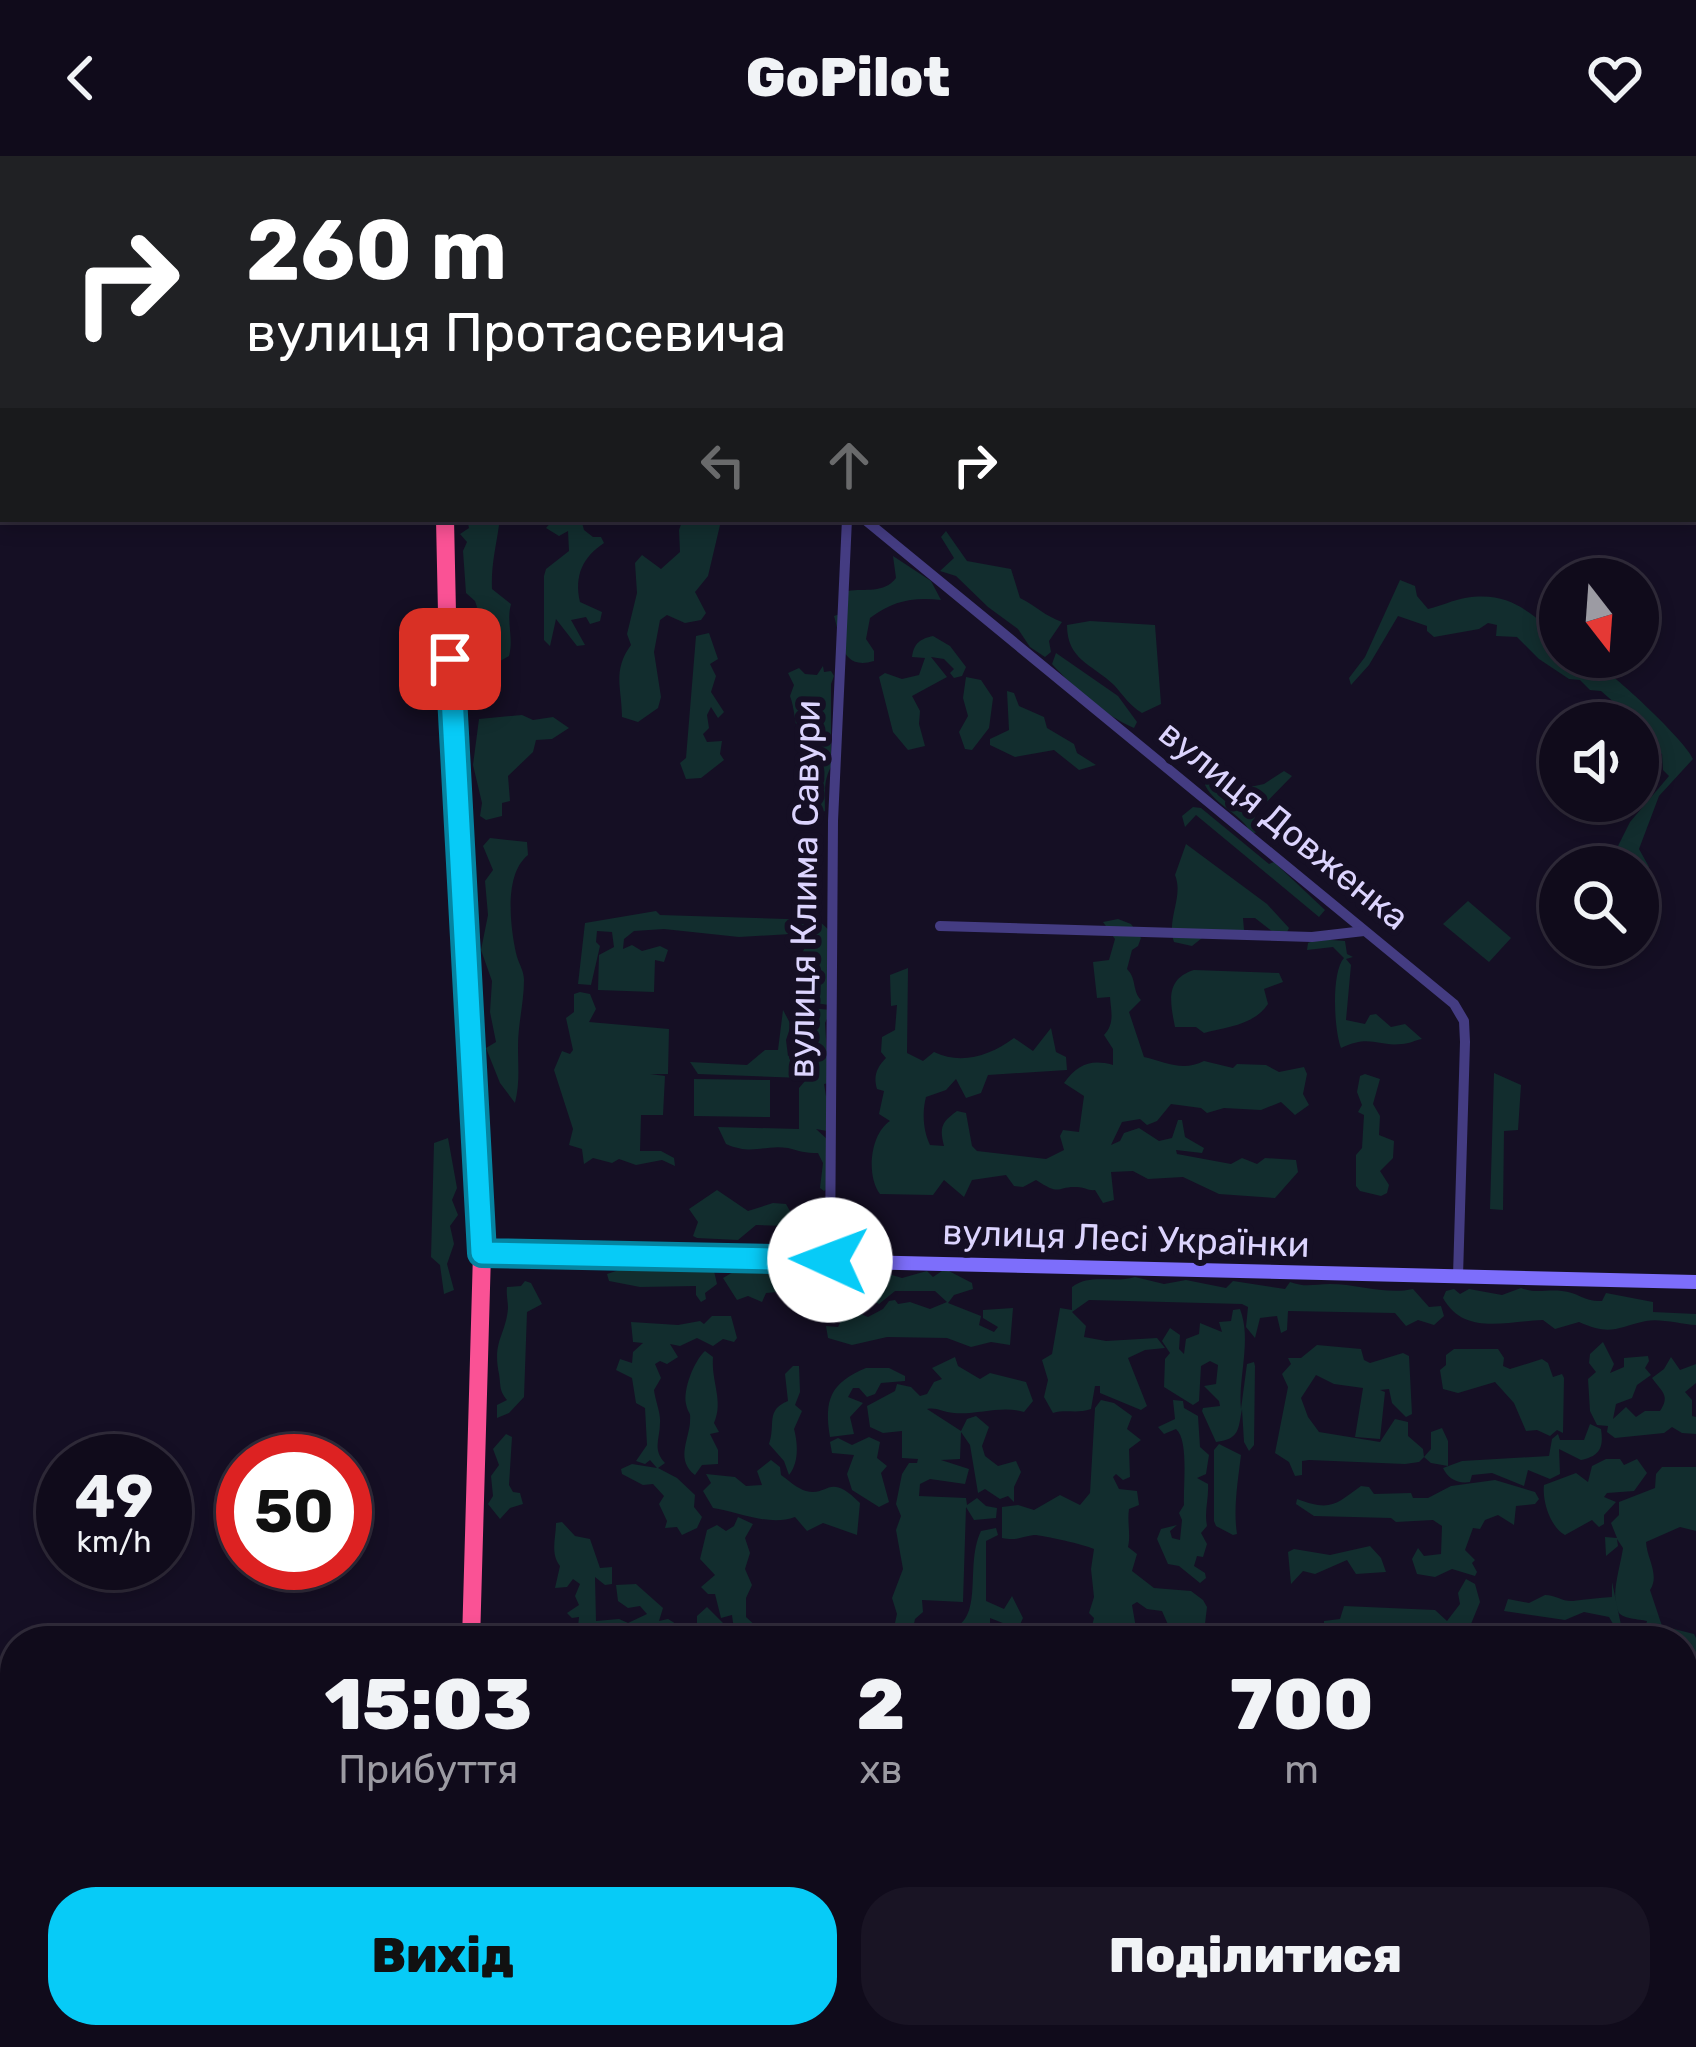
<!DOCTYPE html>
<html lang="uk">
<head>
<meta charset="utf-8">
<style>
	:root { --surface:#100b1b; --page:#191424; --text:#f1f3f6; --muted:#9c9ba3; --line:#302b3a; --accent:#07cbf7 }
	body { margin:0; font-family:Rubik,sans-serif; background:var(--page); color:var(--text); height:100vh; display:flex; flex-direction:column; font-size:45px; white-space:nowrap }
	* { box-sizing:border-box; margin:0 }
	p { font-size:39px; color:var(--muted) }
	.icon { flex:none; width:66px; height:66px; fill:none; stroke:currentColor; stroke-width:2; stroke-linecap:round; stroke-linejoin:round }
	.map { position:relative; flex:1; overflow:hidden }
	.side { position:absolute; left:0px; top:1470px; width:1698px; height:423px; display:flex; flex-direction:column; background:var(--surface); border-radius:48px 48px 0 0; box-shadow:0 6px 18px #0003,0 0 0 3px var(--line) }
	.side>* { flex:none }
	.banner { position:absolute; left:0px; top:0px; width:1698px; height:366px; box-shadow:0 6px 18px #0003,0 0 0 3px var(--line); background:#202124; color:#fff; overflow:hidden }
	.needle { width:78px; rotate:163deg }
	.tools { position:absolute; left:1539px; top:402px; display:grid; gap:24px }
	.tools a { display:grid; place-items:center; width:120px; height:120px; border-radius:50%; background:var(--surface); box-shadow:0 6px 18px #0003,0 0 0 3px var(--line); font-size:60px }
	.speed { position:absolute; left:36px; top:1278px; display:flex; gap:24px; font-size:60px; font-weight:700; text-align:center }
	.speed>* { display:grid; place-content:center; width:156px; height:156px; border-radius:50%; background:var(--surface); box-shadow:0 6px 18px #0003,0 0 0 3px var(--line); line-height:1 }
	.speed small { font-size:30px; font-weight:400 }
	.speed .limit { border:18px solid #d22; background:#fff; color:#111 }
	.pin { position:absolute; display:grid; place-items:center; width:102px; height:102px; color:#fff; margin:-51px; border-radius:24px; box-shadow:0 6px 18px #0006 }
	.me { position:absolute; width:132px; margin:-66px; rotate:272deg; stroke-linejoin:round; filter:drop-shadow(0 0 9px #0008) }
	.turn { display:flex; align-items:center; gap:42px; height:252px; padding:0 48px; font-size:54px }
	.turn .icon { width:156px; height:156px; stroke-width:2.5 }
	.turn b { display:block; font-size:84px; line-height:102px }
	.lanes { display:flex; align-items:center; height:114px; padding:0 48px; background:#0003; justify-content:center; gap:60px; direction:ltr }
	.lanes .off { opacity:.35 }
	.eta { display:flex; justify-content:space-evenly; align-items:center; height:204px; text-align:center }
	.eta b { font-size:72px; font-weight:800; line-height:84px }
	.cta { display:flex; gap:24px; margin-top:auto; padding:24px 48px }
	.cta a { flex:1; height:138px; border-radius:48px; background:var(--accent); color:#111; font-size:48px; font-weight:800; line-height:138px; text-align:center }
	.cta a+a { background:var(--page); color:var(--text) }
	header { display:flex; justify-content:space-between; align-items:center; height:156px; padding:0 48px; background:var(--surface); font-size:54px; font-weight:800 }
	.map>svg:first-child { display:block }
</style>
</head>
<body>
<header><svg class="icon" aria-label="back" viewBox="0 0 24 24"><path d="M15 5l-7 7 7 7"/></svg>GoPilot<svg class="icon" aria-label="heart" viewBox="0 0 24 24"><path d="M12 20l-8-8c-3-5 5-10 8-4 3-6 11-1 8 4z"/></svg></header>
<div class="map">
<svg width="1696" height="1891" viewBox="0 0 1696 1891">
	<rect width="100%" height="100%" fill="#150f24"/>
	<g fill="#122d2e">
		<path d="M467 363H507L499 369C496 391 491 409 492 433L511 448C506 466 514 482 509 500L493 509 477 492 485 475 475 445 466 437 463 395 467 386 460 378 469 372Z"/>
		<path d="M554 363H581L584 374 593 381H601L604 387C583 401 574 419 580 446L602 456 600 465 590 468 586 461 571 464 585 489 577 490 556 463 550 490 544 484V420L546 413 569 395 568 375 559 380 546 372Z"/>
		<path d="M683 363H708L720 369 708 420 695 436 706 457 701 464 685 467 667 459 660 464 654 496 661 541 658 552 638 566 622 561C622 532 612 515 631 489L627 478 637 437 635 407 642 399 661 413 680 396 679 374Z"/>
		<path d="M946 375 967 405 1011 413 1020 442C1036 450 1045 460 1062 466L1049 485 1051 496 1045 501 1030 491 1018 473 988 451 956 420 940 415 954 402 941 381Z"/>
		<path d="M893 400 931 425 941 444C912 441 893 445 870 462L866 483 874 495V505C840 515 841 483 834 460L840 458 848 435C865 432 884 438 896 422Z"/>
		<path d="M1400 424 1415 430 1417 440 1428 453C1441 450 1453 444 1465 442 1510 435 1527 455 1560 481V501C1569 501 1581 499 1589 503 1608 512 1686 585 1693 603L1659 640 1639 693 1649 711 1646 717 1623 705 1616 694 1630 666 1669 620 1663 614 1662 598 1643 588 1656 583 1601 535 1590 534 1580 524 1569 523 1539 503 1517 481 1496 480 1497 469 1488 467 1479 473 1434 481 1427 475V470L1398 460 1369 509 1351 529 1349 522 1365 501Z"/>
		<path d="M1090 465 1155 469 1161 548 1142 557C1129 549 1124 540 1114 529 1092 508 1067 504 1067 469Z"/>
		<polygon points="709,477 718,503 710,508 716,520 711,536 724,556 718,562 711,551 707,559 709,572 703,578 707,586 722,585 720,598 724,604 701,622 686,623 680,607 686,602 696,480"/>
		<path d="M933 480 950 490 966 511 962 520 954 522 950 517 954 513 944 503 931 501 947 521 912 540 920 555 919 568 925 590 908 594 893 576 879 521 885 517 902 523 919 519 925 502 912 501C914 487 920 483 933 480Z"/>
		<path d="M1056 497 1118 540 1137 566 1134 572C1105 560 1073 531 1052 508Z"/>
		<path d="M823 510 824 516 831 515 834 520 831 528V611C823 625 825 640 825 655L810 662 808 653 812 649 815 620 810 609 811 599 805 591 809 584 799 579C794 565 795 554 790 540L794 529 788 517 799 512 805 518 817 519Z"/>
		<polygon points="966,521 981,524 993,542 989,572 972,594 965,593 959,576 968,560 963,542"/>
		<polygon points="1007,535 1014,537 1019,550 1044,561 1047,572 1074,588 1077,597 1096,609 1079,614 1054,594 1015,601 990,589 990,583 1009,574"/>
		<polygon points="522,559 533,564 553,561 569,572 552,583 536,584 533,596 508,620 510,645 502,647 502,660 486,664 480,660 482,647 473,609 479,563"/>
		<path d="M1222 615 1245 632 1264 628 1284 615 1292 620 1255 658 1257 676 1251 678C1243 658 1215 650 1205 629L1209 619Z"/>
		<polygon points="1193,651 1201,652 1269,708 1274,706 1325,754 1319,761 1196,659 1185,671 1182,660"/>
		<path d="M490 682 527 686 528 699C504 718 510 769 516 797 518 807 524 814 524 824 524 846 518 868 518 890 518 911 520 927 515 947L500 927 486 892 496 886 490 856 492 825 481 794 488 759 485 725 493 714 483 690Z"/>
		<path d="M1186 688 1267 748 1289 772 1286 778 1273 776 1255 762H1243L1244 774 1202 782 1192 790 1174 786C1166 763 1184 741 1175 719Z"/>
		<polygon points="1468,745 1511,782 1489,806 1443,768"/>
		<polygon points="656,755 660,759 818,764 830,775 829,849 808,846 816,817 811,811 796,808 808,786 791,778 739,781 664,773 634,775 624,783 623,793 632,789 642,795 660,790 668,794 664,806 655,804 654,836 598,834 599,799 614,791 612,776 597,775 596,786 600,790 591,829 578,828 585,767"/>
		<path d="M1118 763 1131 768 1141 782 1138 790 1132 794 1127 813C1137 823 1132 835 1141 844L1129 856 1144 901C1165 906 1183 916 1204 905L1233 912 1237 908 1266 909 1279 916 1304 911 1307 918 1303 938 1309 949 1295 959 1281 946 1261 954 1224 952 1207 957 1201 952 1171 948 1157 965 1147 969 1140 963 1122 966 1111 989 1120 985 1124 977 1139 972 1159 985 1172 982 1178 964H1182L1185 981 1204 992 1202 997 1176 994 1177 998 1231 1008 1242 1002 1257 1008 1265 1002 1296 1004 1298 1016 1275 1042 1219 1038 1183 1021 1148 1023 1133 1015 1111 1016 1114 1044 1103 1047 1095 1034C1089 1035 1084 1031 1077 1031 1056 1030 1062 1041 1036 1024L1023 1031 1014 1030 1006 1019 972 1024 964 1041 944 1024 933 1039 880 1038C866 1020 870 978 890 965L879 958 884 935 877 933C873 920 877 911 886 902L881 896 882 881 895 874 897 849 891 850 890 819 908 812 907 897 923 905 934 896C961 909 990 900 1014 882L1033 895 1051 872 1056 896 1066 901 1067 914 988 919 981 937 966 942 956 923 946 934 926 941C922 956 923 975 930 989L944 990C939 971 942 966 957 955L966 957 972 990 977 995 1046 1003 1064 994 1060 980 1063 974 1079 976 1084 940 1064 927C1078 908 1091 903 1113 909V893L1104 879C1115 868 1111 855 1110 841L1097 842 1093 806 1109 804 1115 783 1103 766Z"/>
		<path d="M1317 783 1345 785 1347 798 1353 801 1346 803 1351 809 1346 864 1365 868 1370 859 1376 858 1391 871 1405 868 1422 883C1415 884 1409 888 1402 888 1377 891 1371 878 1341 892 1334 874 1331 816 1344 802L1333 791 1307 794 1308 787Z"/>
		<path d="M1194 814 1279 817 1283 826 1264 833 1268 848C1254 869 1227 871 1204 877L1196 871H1175C1170 846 1165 823 1194 814Z"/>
		<polygon points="580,836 590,838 596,853 589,866 669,873 668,918 650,918 665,920 663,959 641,959 640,995 661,995 674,1002 675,1010 662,1004 636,1009 619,1003 612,1007 593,1002 584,1008 582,993 569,989 573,973 554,914 562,895 570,898 573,894 566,862 574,856 574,838"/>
		<path d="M809 852 831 854 825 867 829 927 824 928 826 940 833 944 827 975 816 973 827 983 829 1031 824 1035 820 1032 823 1007 818 997C805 997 799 995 788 992 765 988 753 1000 726 988L718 971 799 973V932L805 925 802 922 698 918 690 906 747 909 765 894H778L783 854 791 869 786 884 788 900 802 893 806 896 810 890H805L801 881 809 874 803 869 810 862Z"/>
		<polygon points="1494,917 1521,929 1518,974 1504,975 1503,1054 1490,1053"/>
		<polygon points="1365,918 1380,923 1373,948 1380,960 1379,979 1394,985 1393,1002 1380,1015 1389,1029 1387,1037 1381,1040 1360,1035 1356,1030 1356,999 1362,992 1364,959 1358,956 1362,949 1357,936 1360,920"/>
		<polygon points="694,923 770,924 770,961 694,960"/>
		<polygon points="448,982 457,1032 452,1044 458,1059 450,1070 454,1088 447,1108 454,1134 444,1138 440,1109 431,1101 434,987"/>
		<polygon points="717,1034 748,1055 773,1047 786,1048 796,1066 786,1070 756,1069 738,1084 697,1082 693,1080 698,1066 689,1053"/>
		<polygon points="631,1110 714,1115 717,1128 705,1137 706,1143 701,1146 696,1139 696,1130 640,1131 609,1125 607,1118"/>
		<path d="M759 1110C779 1115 797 1120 816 1119V1132L797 1144 789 1135 766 1137 762 1146 748 1140 737 1144 723 1122 740 1112Z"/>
		<path d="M945 1113 972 1127 973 1133 954 1139 948 1147 981 1160 979 1169 994 1176 998 1171 983 1162V1154L1013 1152 1010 1189 991 1186 971 1191 947 1182 887 1181 852 1189 828 1182 826 1170 838 1171 842 1163 856 1156 868 1161 883 1153 889 1145 895 1144 898 1148 910 1146 930 1153 947 1146 935 1135H895L879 1148 873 1145V1135H835L824 1130V1119C844 1114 855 1120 875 1114L902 1122 927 1115 933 1121Z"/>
		<path d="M1135 1121 1164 1128 1186 1124 1226 1132 1233 1125 1285 1133 1290 1126C1306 1132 1314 1128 1330 1128 1358 1128 1386 1139 1413 1133L1429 1151 1441 1150 1444 1160 1434 1169 1418 1164 1406 1170 1395 1157 1288 1155 1287 1174 1281 1177 1277 1160 1260 1162 1255 1182 1246 1171 1248 1151 1242 1148 1089 1144 1072 1156 1086 1170 1084 1181 1106 1185 1157 1182 1165 1192 1145 1194 1128 1202 1147 1250 1141 1254 1100 1237V1230H1095L1091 1253C1077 1258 1066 1253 1053 1257L1044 1241 1048 1224 1042 1204 1052 1198 1060 1152 1072 1154V1131C1091 1117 1113 1128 1135 1121Z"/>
		<path d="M525 1125 531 1127 542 1148 527 1156 524 1241 509 1257 497 1262V1249L507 1244C499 1234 501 1231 499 1218 492 1185 506 1179 508 1152 508 1145 506 1138 507 1131L521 1130Z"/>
		<path d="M1521 1132C1537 1138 1546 1133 1562 1135 1577 1136 1585 1146 1602 1145L1606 1137 1653 1146V1156L1696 1158V1169C1681 1168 1659 1162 1646 1165 1615 1172 1611 1180 1579 1166L1555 1173 1543 1164C1506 1165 1464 1180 1443 1142L1446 1135 1454 1133 1460 1138 1469 1133 1502 1139Z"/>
		<path d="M1240 1153C1252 1184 1238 1221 1241 1253L1247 1208 1254 1206 1255 1210 1254 1289 1249 1295 1244 1286 1242 1253C1238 1273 1240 1283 1216 1286L1202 1255 1203 1252 1220 1250 1219 1245 1204 1230 1216 1228 1218 1209 1210 1205 1201 1210 1199 1245 1193 1249 1164 1231 1165 1203 1170 1197 1162 1185 1170 1172 1180 1179 1179 1193 1184 1198 1186 1183 1199 1178 1200 1167 1222 1176 1219 1166 1231 1165 1233 1154Z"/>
		<path d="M712 1160H731L737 1182 734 1186 723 1183 713 1190 697 1182 680 1190 670 1188 678 1201 667 1208 660 1205 655 1208 661 1222 654 1234C655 1244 661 1257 660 1267 660 1283 652 1293 665 1307L658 1312 677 1322 695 1339 694 1351 702 1361 697 1372 682 1379 677 1371 665 1372 667 1365 659 1348 664 1340 653 1328 643 1329 622 1318 621 1313 632 1308 657 1312 650 1304 645 1308 636 1305 647 1289 645 1252 636 1247 632 1222 616 1214 620 1203 632 1207 633 1196 643 1187 633 1186 631 1166 678 1169 700 1165 704 1168Z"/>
		<path d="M1603 1186 1614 1208 1610 1217 1624 1211V1202L1648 1200 1649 1205 1645 1212 1651 1219 1637 1229 1632 1242 1616 1248 1613 1263 1626 1251 1636 1261 1645 1255H1660C1671 1239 1661 1235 1652 1222L1664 1213 1671 1201 1680 1214 1696 1208V1227L1685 1236 1692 1244V1260L1696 1261V1278L1682 1277 1672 1271 1664 1277 1615 1282 1607 1276 1608 1270 1597 1269 1590 1255 1588 1223 1596 1216 1589 1207 1590 1198Z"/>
		<polygon points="1317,1189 1361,1193 1364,1204 1370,1207 1403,1197 1409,1200 1412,1258 1406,1261 1392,1247 1389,1233 1380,1234 1385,1236 1380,1283 1355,1281 1363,1232 1334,1228 1316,1219 1301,1242 1308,1261 1319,1276 1380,1286 1395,1263 1408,1266 1408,1280 1423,1293 1424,1301 1431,1293 1431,1276 1442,1272 1448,1285 1448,1310 1431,1307 1424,1301 1419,1306 1405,1308 1309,1304 1302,1305 1302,1319 1295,1320 1289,1306 1275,1297 1288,1231 1282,1218 1291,1208 1288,1202 1301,1202"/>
		<polygon points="1454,1193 1498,1193 1504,1202 1503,1210 1510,1213 1542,1203 1548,1207 1553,1221 1562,1218 1564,1222 1563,1277 1557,1274 1550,1280 1537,1274 1526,1275 1514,1247 1495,1226 1458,1237 1443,1233 1440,1214 1446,1209 1446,1199"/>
		<path d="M705 1195 713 1201C711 1226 724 1245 714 1267L719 1276 710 1278 718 1294V1308L702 1309 695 1319C676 1304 688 1286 690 1267 691 1253 689 1261 686 1248 683 1233 694 1205 705 1195Z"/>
		<path d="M955 1201 958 1210 980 1223 990 1217 1026 1226 1033 1245 1024 1256C1001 1249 978 1259 954 1257 942 1256 937 1251 927 1253L961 1275 967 1263 976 1260 989 1271 982 1290 985 1300 998 1310 1016 1305 1021 1316 1014 1331V1346L1008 1340 1000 1343 985 1333 978 1337 970 1289 961 1276 960 1303 941 1304 969 1313 965 1328 930 1323 920 1328 919 1340 966 1342 967 1349 977 1342 986 1350 997 1352 996 1362 974 1364 966 1351 963 1446 922 1444 923 1456 915 1463 913 1473C998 1490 960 1418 981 1375L996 1372 998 1379 986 1385V1445L1004 1453 1012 1440 1023 1462 1018 1473 990 1462V1485H891L897 1458 892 1442 903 1413 896 1374 901 1360 896 1348 902 1318 909 1307H917L918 1303 902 1302V1275L883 1277 870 1271 867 1250 895 1235 897 1228 911 1231 920 1240 927 1238 934 1226 942 1223 932 1212Z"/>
		<path d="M793 1210H799L800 1236 795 1249 802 1255 794 1273C798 1288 799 1307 789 1319L784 1305 769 1288C776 1269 765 1254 788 1245L785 1218Z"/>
		<path d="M866 1212H889L905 1220V1225L881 1227 875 1238 867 1241 859 1232H853L848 1241 863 1247 850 1261 854 1278 830 1281C824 1244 830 1227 866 1212Z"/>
		<path d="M1101 1244 1114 1247 1132 1260 1127 1273 1141 1284 1129 1293 1130 1321 1123 1324 1116 1318 1113 1321 1119 1333 1137 1335 1139 1349 1129 1353C1127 1367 1131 1378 1128 1391L1137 1398 1132 1415 1154 1432 1191 1435 1203 1444 1207 1451 1203 1485H1177V1477L1169 1471 1162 1455 1147 1453 1137 1446 1132 1449 1136 1472 1143 1475 1145 1485H1097L1092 1470 1094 1462 1089 1457 1094 1441 1091 1413 1094 1393C1086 1389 1043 1379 1034 1379 1020 1381 1016 1385 1002 1382V1351L1018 1349 1034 1354 1060 1339 1080 1349 1090 1337 1095 1252Z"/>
		<path d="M1173 1244 1183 1245 1184 1252 1198 1260 1200 1291 1209 1299 1206 1318 1197 1322 1208 1328C1209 1343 1204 1355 1207 1370L1201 1377 1207 1388 1203 1401 1197 1400 1194 1410 1205 1417 1206 1422 1200 1427 1179 1410 1168 1408 1157 1383 1161 1373 1177 1369 1170 1375 1172 1382 1180 1384 1182 1364 1179 1357 1184 1349C1183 1329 1189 1284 1176 1273L1164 1278 1158 1271 1175 1263Z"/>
		<path d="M1590 1268 1601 1273C1604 1293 1599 1300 1581 1304L1559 1293 1560 1318 1550 1323 1528 1314 1524 1330 1492 1317 1472 1319 1470 1326C1458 1328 1448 1323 1443 1312L1462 1305 1549 1300 1552 1283 1558 1278 1560 1284H1584Z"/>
		<polygon points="506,1278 512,1281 509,1329 513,1336 520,1337 523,1348 510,1352 500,1363 488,1348 493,1340 491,1320 499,1309 493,1293"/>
		<polygon points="869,1281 880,1286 877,1302 887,1310 881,1317 889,1346 879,1351 852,1334 847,1318 854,1299 832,1297 830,1286 838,1282 852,1289"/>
		<path d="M1219 1288 1241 1299C1238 1324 1233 1353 1237 1378L1233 1379 1216 1370 1214 1365V1294Z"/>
		<path d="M1606 1303H1620L1624 1309 1637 1303 1647 1317 1634 1335 1607 1337 1604 1341 1616 1346 1604 1359V1368L1599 1371 1592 1364 1565 1379C1550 1371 1542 1344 1544 1329L1576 1317 1588 1326 1592 1310Z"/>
		<path d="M771 1304 780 1311 781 1319C788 1324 798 1333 806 1335 829 1341 828 1315 860 1347L857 1379 823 1367 807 1375 795 1361C769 1371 736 1355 713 1352L703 1335 711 1327 706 1318 735 1321 746 1330 762 1329 757 1315Z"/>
		<path d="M1662 1311H1696V1375L1680 1371 1646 1386C1647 1403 1660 1419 1650 1434L1662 1470 1694 1478 1696 1482V1523H1685L1683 1485H1618L1620 1477 1628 1471 1646 1469 1647 1465C1639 1463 1621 1463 1618 1455 1610 1440 1621 1408 1623 1392L1617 1383 1618 1390 1606 1400 1605 1381 1617 1382 1611 1367 1619 1359V1346L1655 1332 1656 1318Z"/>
		<path d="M1495 1324 1535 1336 1539 1343 1535 1348 1516 1350 1514 1369 1498 1359 1485 1364 1480 1373 1473 1372 1465 1394 1475 1404 1472 1407 1477 1416 1475 1420 1452 1413 1435 1421 1417 1418 1412 1403 1418 1392 1424 1400 1441 1398 1442 1370 1433 1364 1396 1366 1391 1362 1314 1360 1296 1348 1297 1343C1331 1356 1336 1348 1361 1330L1369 1331 1374 1338 1411 1337 1413 1342H1428L1451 1330Z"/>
		<polygon points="738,1361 753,1368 745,1382 750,1397 745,1413 752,1429 746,1442 746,1461 772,1485 748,1485 734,1474 732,1459 721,1462 715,1438 708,1438 701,1431 715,1419 700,1403 707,1374 717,1369 726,1375 734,1370"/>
		<path d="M562 1366 575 1380 590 1383 600 1412 612 1411V1428L605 1429 595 1421 596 1465 619 1463 628 1467 647 1458 640 1450 628 1452 618 1445 616 1429 636 1428 663 1452 659 1465 668 1463 686 1474 697 1467V1460L707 1451 726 1470V1485H557L572 1480 586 1482 578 1471 579 1461 572 1462 567 1457 579 1449 575 1440 580 1428 573 1423 567 1431 555 1432 560 1410C550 1397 556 1382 556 1367Z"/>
		<polygon points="1370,1390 1381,1402 1386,1416 1356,1418 1347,1404 1315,1418 1303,1415 1291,1428 1288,1396 1294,1393 1330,1399"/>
		<path d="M1466 1423 1475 1428 1480 1446 1464 1485H1435C1426 1466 1413 1474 1395 1475 1377 1475 1365 1472 1347 1474L1341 1468 1329 1473 1324 1469V1465L1340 1463 1344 1450 1435 1454 1447 1465 1460 1448 1458 1437Z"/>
		<path d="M1612 1426 1621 1469 1616 1473 1609 1461 1584 1456 1565 1464 1504 1455 1508 1443 1529 1447 1545 1439C1556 1439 1563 1446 1573 1445 1586 1443 1599 1442 1612 1441Z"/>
		<polygon points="1683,1530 1696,1531 1696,1646 1683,1645"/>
	</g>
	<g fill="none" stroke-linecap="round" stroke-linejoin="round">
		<g stroke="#443c82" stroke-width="10">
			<polyline points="1047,0 1054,3"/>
			<polyline points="1695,207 1696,207"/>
			<polyline points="864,363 1454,848 1464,865 1465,886 1458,1120"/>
			<polyline points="940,770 1312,781 1364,775"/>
			<polyline points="830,1104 833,665 847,363"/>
		</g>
		<polyline stroke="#7d6efb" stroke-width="14" points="482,1097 1696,1126"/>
		<polyline stroke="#cd5efb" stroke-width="15" points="549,1891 599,1883 828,1891"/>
		<g stroke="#fa5295" stroke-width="18">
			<polyline points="532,3 534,0"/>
			<polyline points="445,363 447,457 482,1097 471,1485"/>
			<polyline points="0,1868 15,1869"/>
			<polyline points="315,1878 384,1891"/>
			<polyline points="402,1878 402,1891"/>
			<polyline points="522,1891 523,1878"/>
		</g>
		<g stroke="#07cbf7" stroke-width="8">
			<g id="rail">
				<polyline points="973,0 980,3"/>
				<polyline points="1695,318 1696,318"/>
			</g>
		</g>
		<use href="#rail" stroke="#150f24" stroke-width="3" stroke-dasharray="9" stroke-linecap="butt"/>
	</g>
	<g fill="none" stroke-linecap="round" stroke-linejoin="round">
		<g stroke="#0584a1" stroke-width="30">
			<polyline id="route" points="450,503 482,1097 830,1104"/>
		</g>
		<use href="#route" stroke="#07cbf7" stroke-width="21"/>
	</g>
	<g text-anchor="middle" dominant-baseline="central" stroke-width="12" stroke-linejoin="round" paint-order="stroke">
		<g font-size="36" fill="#dcd4fe" stroke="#150f24">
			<text transform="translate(1284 669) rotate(39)">вулиця Довженка</text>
			<text transform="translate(804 733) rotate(-89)">вулиця Клима Савури</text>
			<text transform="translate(1126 1082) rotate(2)">вулиця Лесі Українки</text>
		</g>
	</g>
</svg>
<div class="tools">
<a><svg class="needle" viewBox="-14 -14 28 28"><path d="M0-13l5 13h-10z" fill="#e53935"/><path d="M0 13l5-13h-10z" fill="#9c9ba3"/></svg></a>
<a><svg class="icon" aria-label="sound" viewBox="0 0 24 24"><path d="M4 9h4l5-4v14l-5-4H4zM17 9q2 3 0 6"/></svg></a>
<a><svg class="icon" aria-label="search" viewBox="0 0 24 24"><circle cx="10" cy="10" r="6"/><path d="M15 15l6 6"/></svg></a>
</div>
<div class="speed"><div>49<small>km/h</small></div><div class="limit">50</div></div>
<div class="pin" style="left:450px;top:503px;background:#d93025"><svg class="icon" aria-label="arrive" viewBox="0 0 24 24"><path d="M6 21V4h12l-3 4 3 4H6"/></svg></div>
<svg class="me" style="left:830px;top:1104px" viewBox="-20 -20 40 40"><circle r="19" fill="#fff"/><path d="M0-13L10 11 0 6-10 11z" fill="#07cbf7"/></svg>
<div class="banner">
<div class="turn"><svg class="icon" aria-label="right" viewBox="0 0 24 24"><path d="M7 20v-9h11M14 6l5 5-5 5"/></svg><div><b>260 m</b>вулиця Протасевича</div></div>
<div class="lanes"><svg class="icon off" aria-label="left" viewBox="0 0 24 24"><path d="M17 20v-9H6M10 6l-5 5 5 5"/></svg><svg class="icon off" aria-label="ahead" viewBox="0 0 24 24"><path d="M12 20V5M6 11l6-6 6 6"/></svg><svg class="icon" aria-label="right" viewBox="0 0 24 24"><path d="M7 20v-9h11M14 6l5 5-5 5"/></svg></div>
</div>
<section class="side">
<div class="eta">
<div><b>15:03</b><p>Прибуття</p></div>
<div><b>2</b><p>хв</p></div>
<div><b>700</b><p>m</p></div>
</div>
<div class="cta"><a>Вихід</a><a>Поділитися</a></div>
</section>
</div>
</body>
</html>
